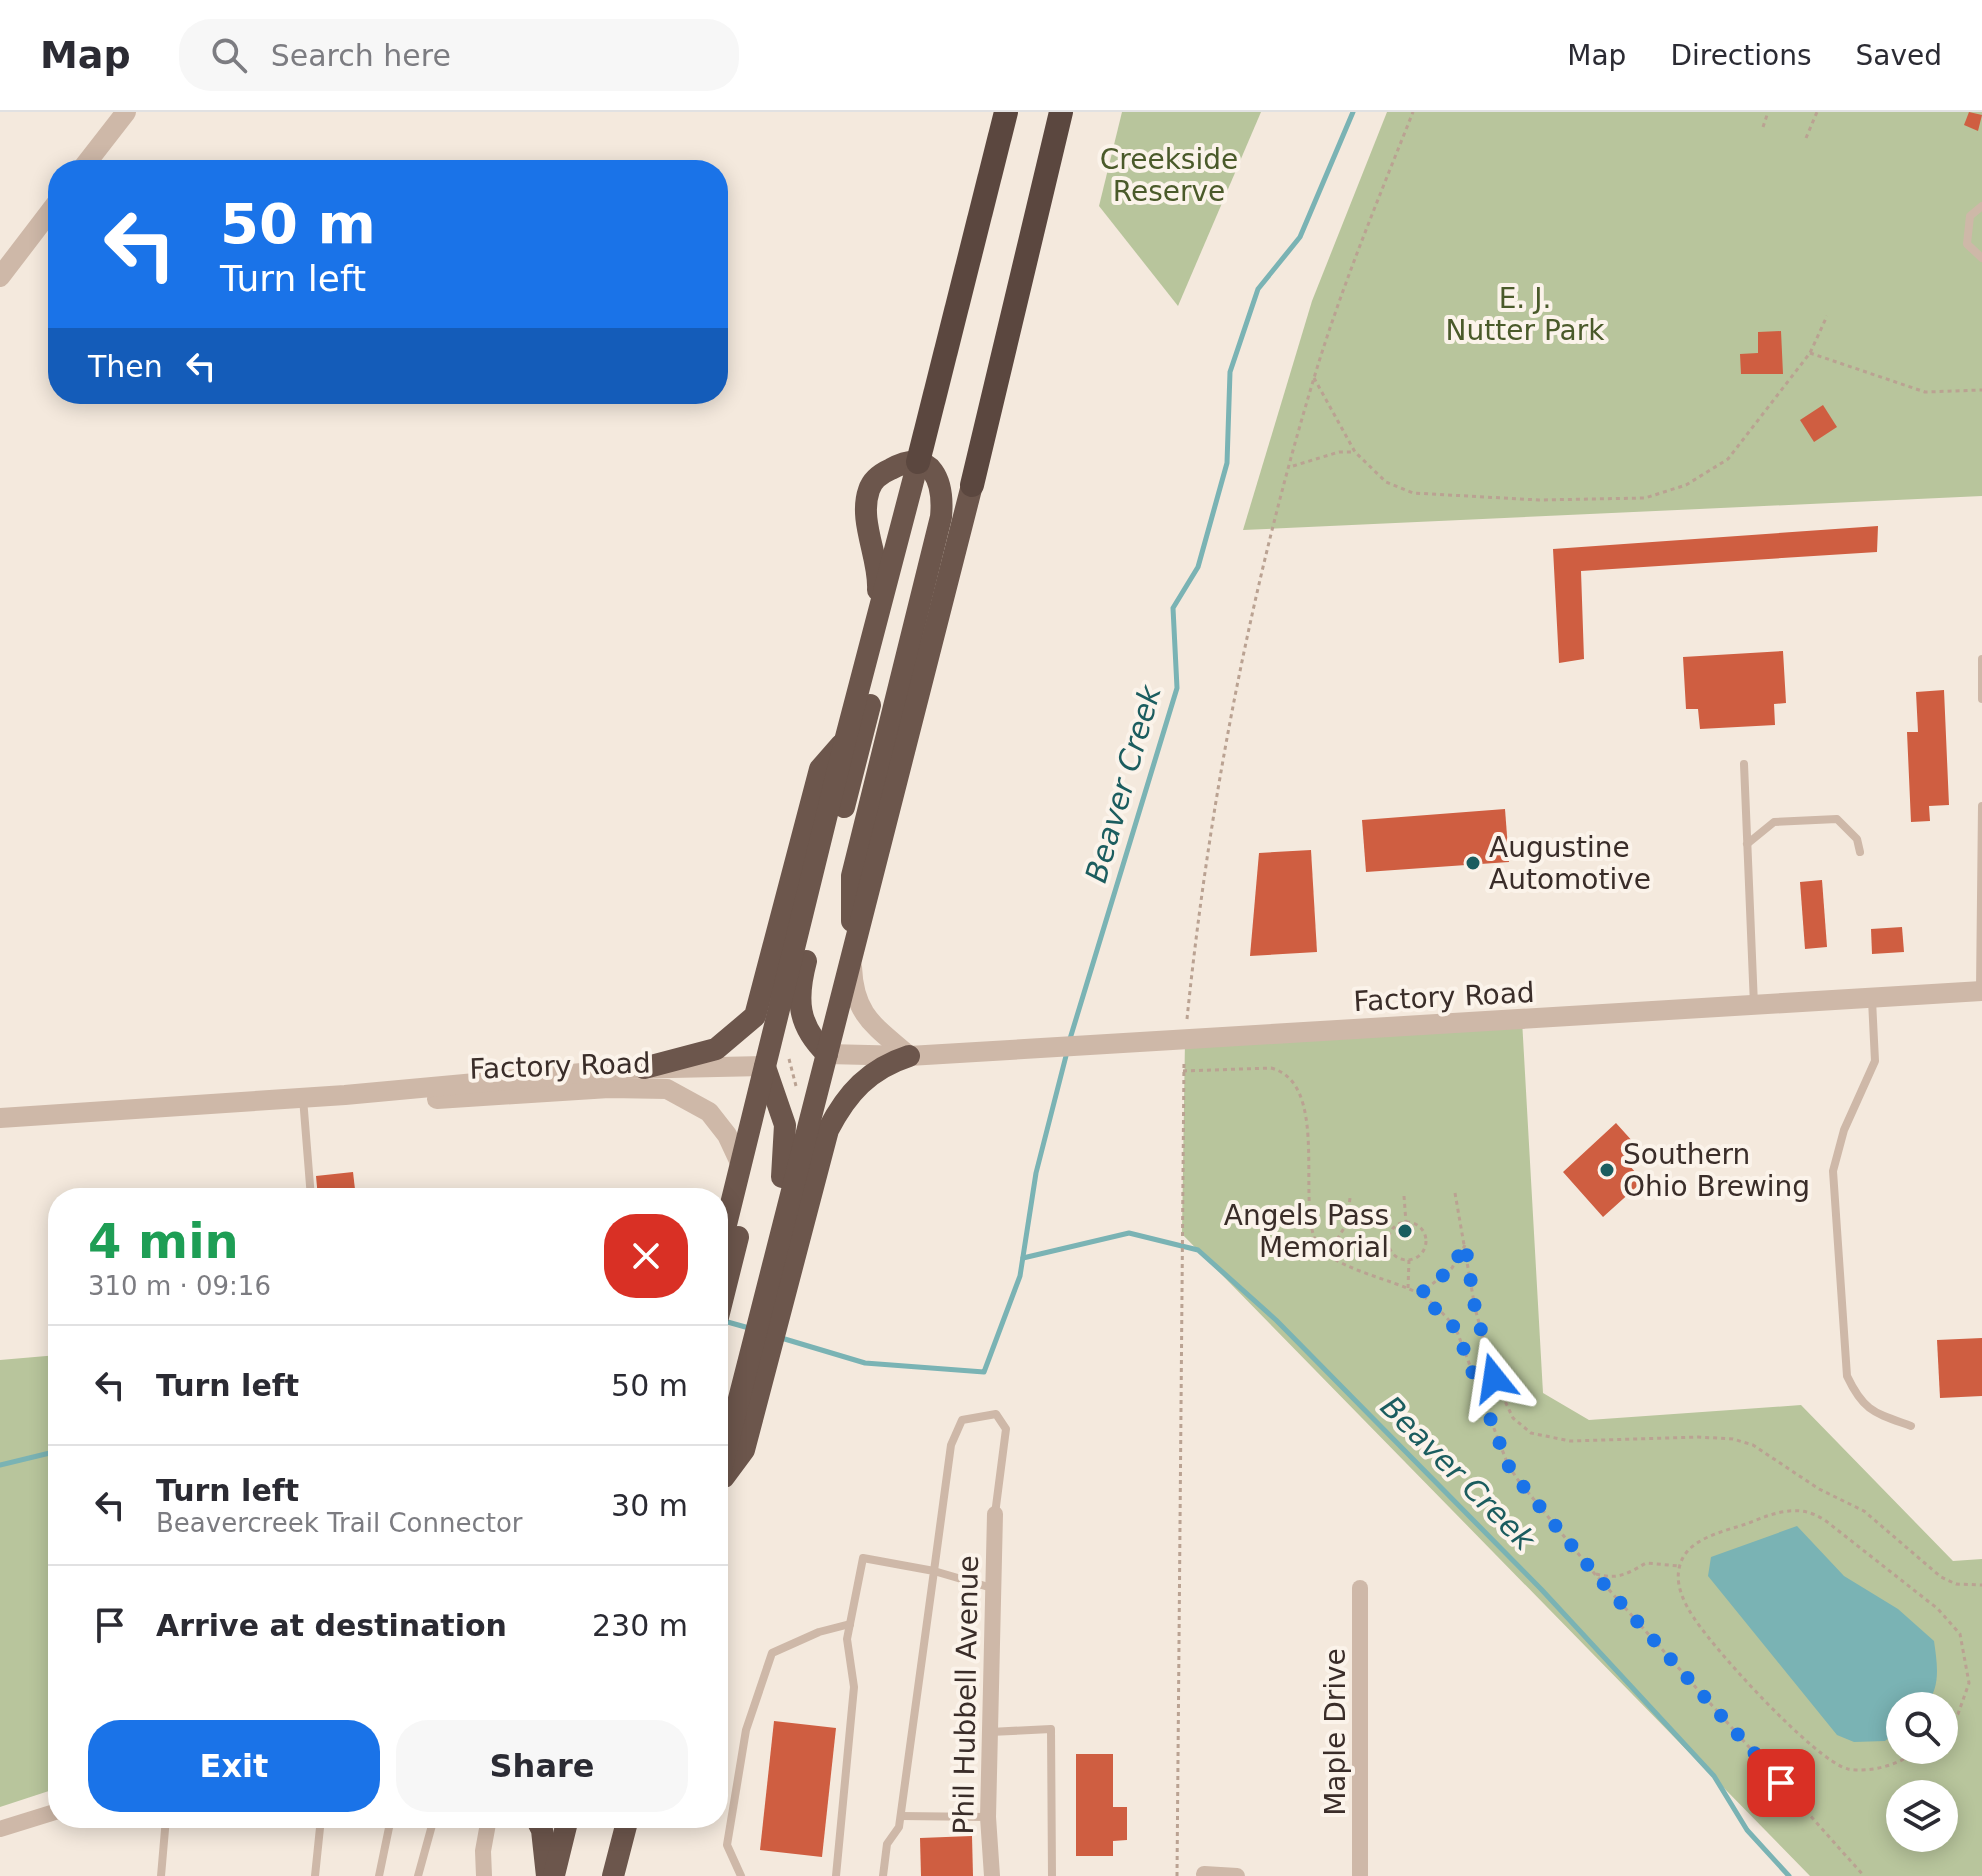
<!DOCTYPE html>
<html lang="en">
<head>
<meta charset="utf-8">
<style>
	:root { --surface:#fff; --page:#f7f7f7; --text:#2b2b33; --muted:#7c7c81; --line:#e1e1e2; --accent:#1a73e8 }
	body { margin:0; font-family:"DejaVu Sans",sans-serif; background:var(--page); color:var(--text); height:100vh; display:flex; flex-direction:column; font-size:30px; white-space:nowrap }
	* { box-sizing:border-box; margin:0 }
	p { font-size:26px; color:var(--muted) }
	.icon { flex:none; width:44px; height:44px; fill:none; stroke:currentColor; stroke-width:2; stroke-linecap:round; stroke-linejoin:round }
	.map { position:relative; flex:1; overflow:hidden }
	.panel { position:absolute; left:48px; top:1076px; width:680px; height:640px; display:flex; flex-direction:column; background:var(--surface); border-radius:32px; box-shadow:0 4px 20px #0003 }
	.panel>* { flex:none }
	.top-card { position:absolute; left:48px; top:48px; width:680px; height:244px; border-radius:32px; box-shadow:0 4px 20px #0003; background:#1a73e8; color:#fff; overflow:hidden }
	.buttons { position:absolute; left:1886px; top:1580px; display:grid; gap:16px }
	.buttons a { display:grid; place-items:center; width:72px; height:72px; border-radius:50%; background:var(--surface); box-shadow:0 4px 20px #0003; font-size:40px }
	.pin { position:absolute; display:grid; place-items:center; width:68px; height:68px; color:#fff; margin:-34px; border-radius:16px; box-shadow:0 4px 12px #0006 }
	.me { position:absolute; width:88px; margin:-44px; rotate:345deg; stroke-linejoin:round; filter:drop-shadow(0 0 6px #0008) }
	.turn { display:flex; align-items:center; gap:28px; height:168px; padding:0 40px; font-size:36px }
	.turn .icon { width:104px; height:104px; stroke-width:2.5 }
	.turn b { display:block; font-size:56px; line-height:68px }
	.then { display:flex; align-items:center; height:76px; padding:0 40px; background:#0003; gap:16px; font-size:30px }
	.round { display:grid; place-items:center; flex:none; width:84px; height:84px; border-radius:32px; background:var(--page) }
	.overview { display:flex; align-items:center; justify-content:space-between; height:136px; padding:0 40px }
	h1 { font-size:48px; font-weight:700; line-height:60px; color:#1e9e55 }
	.cta { display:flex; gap:16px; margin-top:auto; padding:16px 40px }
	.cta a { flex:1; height:92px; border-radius:32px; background:var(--accent); color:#fff; font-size:32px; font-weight:700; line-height:92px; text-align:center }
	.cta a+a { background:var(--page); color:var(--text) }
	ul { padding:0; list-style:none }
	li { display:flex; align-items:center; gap:24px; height:120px; padding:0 40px; border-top:2px solid var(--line) }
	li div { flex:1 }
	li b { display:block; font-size:30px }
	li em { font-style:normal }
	header { display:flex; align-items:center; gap:48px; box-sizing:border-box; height:112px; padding:0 40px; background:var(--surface); border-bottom:2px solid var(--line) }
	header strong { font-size:38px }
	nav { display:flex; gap:44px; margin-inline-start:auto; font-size:28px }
	.search { width:560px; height:72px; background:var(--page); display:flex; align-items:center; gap:20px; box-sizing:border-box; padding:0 28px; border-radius:32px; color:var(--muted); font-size:30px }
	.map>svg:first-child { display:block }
</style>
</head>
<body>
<header>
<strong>Map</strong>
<div class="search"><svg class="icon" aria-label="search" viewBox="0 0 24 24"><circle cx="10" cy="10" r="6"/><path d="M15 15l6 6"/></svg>Search here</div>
<nav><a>Map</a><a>Directions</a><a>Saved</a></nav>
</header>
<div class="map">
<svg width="1982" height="1764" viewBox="0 0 1982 1764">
	<rect width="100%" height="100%" fill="#f4e9dd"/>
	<g fill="#b8c59c" fill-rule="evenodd">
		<polygon points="1122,0 1261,0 1178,194 1099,94"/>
		<polygon points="1387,0 1982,0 1982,384 1243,418 1312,189"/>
		<path d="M1522 908 1543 1281 1589 1308 1801 1293 1953 1449 1982 1447V1764H1810L1182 1122 1185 928ZM1900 1594H1944V1638H1900ZM1900 1682H1944V1726H1900Z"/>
		<polygon points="58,1243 58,1676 0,1695 0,1248"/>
	</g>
	<path fill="#7ab3b4" d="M1797 1414 1844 1464 1898 1497 1934 1529C1937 1551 1942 1577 1924 1594H1900V1616L1885 1629 1854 1630 1837 1623 1708 1464 1711 1445Z"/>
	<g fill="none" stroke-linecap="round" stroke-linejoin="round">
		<g stroke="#7ab3b4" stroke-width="5">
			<polyline points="1069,930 1177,576 1173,496 1198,455 1227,351 1230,260 1258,177 1300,125 1353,0"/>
			<polyline points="1023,1146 1129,1121 1198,1138 1276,1208 1541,1477 1714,1664 1747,1718 1789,1764"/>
			<polyline points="724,1209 749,1216"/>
			<polyline points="778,1225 865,1251 984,1260 1020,1164 1036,1061 1067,940"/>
			<polyline points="0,1353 58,1339"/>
		</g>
	</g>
	<g fill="#cf5e41">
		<polygon points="1969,0 1982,3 1978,19 1964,13"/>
		<polygon points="1781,219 1783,262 1741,262 1740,242 1758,241 1758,220"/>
		<polygon points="1823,293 1837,315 1814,330 1800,308"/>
		<polygon points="1878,414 1877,440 1581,459 1584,547 1559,551 1553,437"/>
		<polygon points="1783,539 1786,591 1774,592 1775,613 1700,617 1698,597 1686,597 1683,545"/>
		<polygon points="1944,578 1949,693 1929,694 1930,709 1911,710 1907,620 1918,620 1916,580"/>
		<polygon points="1505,697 1509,750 1366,760 1362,708"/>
		<polygon points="1311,738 1317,840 1250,844 1259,741"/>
		<polygon points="1822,768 1827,835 1805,837 1800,770"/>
		<polygon points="1902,815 1904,840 1872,842 1871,817"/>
		<polygon points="1616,1011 1643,1041 1629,1053 1643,1069 1603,1105 1563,1060"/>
		<polygon points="353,1060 356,1086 318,1086 316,1064"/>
		<polygon points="1982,1226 1982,1284 1940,1286 1937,1228"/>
		<polygon points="774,1609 836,1616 822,1745 760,1738"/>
		<polygon points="1076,1642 1113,1642 1113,1695 1127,1695 1127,1728 1113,1729 1113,1744 1076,1744"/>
		<polygon points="972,1724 973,1764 921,1764 920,1726"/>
	</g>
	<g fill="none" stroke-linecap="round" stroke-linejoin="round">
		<g stroke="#baa292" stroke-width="3" stroke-dasharray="4 4" stroke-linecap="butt">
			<polyline points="1763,15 1768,0"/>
			<polyline points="1806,26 1817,0"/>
			<polyline points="1810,241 1925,280 1982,278"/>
			<polyline points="1314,266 1355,340 1386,370 1413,381 1539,388 1645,386 1686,373 1728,347 1810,241 1827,204"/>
			<polyline points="1293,354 1339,340 1355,340"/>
			<path d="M1187 907C1209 691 1251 474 1314 266 1341 176 1378 88 1413 0"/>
			<polyline points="789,947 796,974"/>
			<path d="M1183 959 1271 956C1328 971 1299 1079 1314 1125 1325 1157 1394 1166 1421 1183 1434 1191 1446 1204 1456 1217L1508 1353 1518 1368 1594 1461 1864 1764"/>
			<polyline points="1455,1081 1475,1196 1494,1266 1513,1306 1531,1321 1570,1329 1698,1325 1733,1327 1753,1333 1819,1377 1864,1399 1941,1465 1956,1472 1982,1473"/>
			<polyline points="1404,1084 1406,1111"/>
			<circle cx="1407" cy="1129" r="19"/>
			<polyline points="1329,1141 1347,1111 1350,1086"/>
			<polyline points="1408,1176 1409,1148"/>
			<polyline points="1420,1182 1452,1156 1465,1133"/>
			<path d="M1596 1462C1618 1468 1627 1462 1646 1451L1679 1454"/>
			<path d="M1917 1638C1900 1653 1870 1661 1848 1657 1816 1650 1706 1530 1689 1498 1682 1486 1676 1471 1679 1457 1684 1427 1722 1420 1746 1412 1774 1401 1799 1390 1826 1409L1938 1497 1960 1522 1969 1571 1958 1602 1944 1614"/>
			<polyline points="1177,1764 1184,948"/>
		</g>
		<g stroke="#ceb8a8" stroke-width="8">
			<polyline points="1982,94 1970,104 1967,132 1982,146"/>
			<polyline points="1982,547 1982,587"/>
			<polyline points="1744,652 1754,893"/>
			<polyline points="1747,732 1774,710 1837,707 1857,727 1860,740"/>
			<polyline points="1980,877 1982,694"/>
			<path d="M1872 888 1875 949 1844 1018 1833 1059 1847 1264C1864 1300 1875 1301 1911 1314"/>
			<polyline points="303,986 311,1086"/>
			<polyline points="992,1476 934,1459 951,1333 962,1308 996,1302 1006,1317 995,1402"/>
			<polyline points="990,1620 1051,1617 1052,1764"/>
			<polyline points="901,1704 988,1705"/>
			<polyline points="161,1764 166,1706"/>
			<polyline points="315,1764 321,1706"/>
			<polyline points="379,1764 391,1706"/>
			<polyline points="418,1764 434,1706"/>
			<polyline points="741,1764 727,1733 746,1618 772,1541 819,1520 850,1512"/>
			<polyline points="836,1764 854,1575 847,1527 863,1446 934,1459 899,1715 887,1732 883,1764"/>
		</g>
		<g stroke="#ceb8a8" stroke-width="16">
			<polyline points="1360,1476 1360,1764"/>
			<polyline points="0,1717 58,1699"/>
			<polyline points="1204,1762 1237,1764"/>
			<polyline points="484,1764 483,1739 489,1706"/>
			<polyline points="992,1764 988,1705 995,1402"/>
		</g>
		<g stroke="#ceb8a8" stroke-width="20">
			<polyline points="81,58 126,0"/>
			<polyline points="0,165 58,89"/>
			<path d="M852 855C854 904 875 914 909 944"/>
			<polyline points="827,942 909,944 1982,879"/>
			<polyline points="437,987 609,976 667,977 709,1000 727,1023 741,1053"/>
			<polyline points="0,1006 345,983 625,957 765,954"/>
		</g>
		<g stroke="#6c564c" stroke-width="22">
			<polyline points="844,695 870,593"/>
			<path d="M852 809V764L941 405C944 371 933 334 891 357 882 361 872 368 869 378 858 409 880 446 878 478"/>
			<path d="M806 849C796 887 797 913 827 942"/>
			<polyline points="765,955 785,1013 782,1065"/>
			<polyline points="644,956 716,937 755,904 820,657 841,633"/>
			<polyline points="718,1145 845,629 918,350"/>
			<polyline points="718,1205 738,1125"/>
			<path d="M724 1365 744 1338 828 1018C847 981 869 957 909 944"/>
			<polyline points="718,1369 972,373"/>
			<polyline points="536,1706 542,1718 547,1764"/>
			<polyline points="554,1763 568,1706"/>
			<polyline points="613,1764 628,1706"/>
		</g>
		<g stroke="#5b473f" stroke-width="24">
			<polyline points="918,350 1006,0"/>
			<polyline points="972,373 1061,0"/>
		</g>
	</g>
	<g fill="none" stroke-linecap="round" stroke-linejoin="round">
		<polyline stroke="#1a73e8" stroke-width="14" stroke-dasharray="0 25.2" points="1494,1266 1475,1196 1465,1132 1452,1156 1420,1182 1456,1217 1508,1353 1518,1368 1594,1461 1781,1671"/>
	</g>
	<g fill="#1b5d5f" stroke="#fbf3ea" stroke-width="3">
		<circle cx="1473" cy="751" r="8"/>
		<circle cx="1607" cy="1058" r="8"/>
		<circle cx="1405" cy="1119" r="8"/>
	</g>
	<g text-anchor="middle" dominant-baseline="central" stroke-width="8" stroke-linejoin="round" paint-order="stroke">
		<g font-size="28" fill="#4a5a2a" stroke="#fbf3ea">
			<text x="1169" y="47">Creekside<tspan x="1169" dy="32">Reserve</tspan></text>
			<text x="1525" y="186">E. J.<tspan x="1525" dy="32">Nutter Park</tspan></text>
		</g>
		<g font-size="28" fill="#3a2d29" stroke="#fbf3ea" text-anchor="start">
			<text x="1489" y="735">Augustine<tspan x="1489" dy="32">Automotive</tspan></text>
			<text x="1623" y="1042">Southern<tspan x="1623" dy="32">Ohio Brewing</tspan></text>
			<text x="1389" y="1103" text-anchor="end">Angels Pass<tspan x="1389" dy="32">Memorial</tspan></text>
		</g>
		<g font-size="28" fill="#3a2d29" stroke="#fbf3ea">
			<text transform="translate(1444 885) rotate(-3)">Factory Road</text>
			<text transform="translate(560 954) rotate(-2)">Factory Road</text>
			<text transform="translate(966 1583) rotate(-89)">Phil Hubbell Avenue</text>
			<text transform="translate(1335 1620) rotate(-90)">Maple Drive</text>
		</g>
		<g font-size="30" font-style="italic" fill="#1b5d5f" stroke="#fbf3ea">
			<text transform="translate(1123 672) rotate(-74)">Beaver Creek</text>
			<text transform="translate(1458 1361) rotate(45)">Beaver Creek</text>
		</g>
	</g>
</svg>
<div class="buttons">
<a><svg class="icon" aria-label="search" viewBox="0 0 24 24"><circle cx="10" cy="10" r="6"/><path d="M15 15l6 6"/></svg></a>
<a><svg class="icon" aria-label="layers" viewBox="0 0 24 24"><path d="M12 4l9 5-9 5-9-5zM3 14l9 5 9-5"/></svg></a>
</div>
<div class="pin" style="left:1781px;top:1671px;background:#d93025"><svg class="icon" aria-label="arrive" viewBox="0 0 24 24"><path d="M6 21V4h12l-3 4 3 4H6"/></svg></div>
<svg class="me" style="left:1494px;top:1266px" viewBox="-20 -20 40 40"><path d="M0-17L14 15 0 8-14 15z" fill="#1a73e8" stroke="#fff" stroke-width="4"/></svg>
<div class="top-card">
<div class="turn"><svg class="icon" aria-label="left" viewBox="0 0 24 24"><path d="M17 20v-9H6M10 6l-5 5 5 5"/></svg><div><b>50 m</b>Turn left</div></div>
<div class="then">Then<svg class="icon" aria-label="left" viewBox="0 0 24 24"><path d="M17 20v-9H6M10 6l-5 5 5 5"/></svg></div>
</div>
<section class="panel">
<div class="overview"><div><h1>4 min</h1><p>310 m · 09:16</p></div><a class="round" style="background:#d93025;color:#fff"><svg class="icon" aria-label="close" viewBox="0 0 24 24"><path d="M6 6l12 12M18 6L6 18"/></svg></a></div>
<ul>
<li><svg class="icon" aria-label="left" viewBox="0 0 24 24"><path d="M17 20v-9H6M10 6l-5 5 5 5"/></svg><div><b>Turn left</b></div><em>50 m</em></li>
<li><svg class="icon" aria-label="left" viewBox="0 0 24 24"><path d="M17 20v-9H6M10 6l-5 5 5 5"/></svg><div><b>Turn left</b><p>Beavercreek Trail Connector</p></div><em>30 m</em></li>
<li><svg class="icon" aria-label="arrive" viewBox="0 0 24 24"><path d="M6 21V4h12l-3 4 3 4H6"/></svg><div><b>Arrive at destination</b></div><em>230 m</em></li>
</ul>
<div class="cta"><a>Exit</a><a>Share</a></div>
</section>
</div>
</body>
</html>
